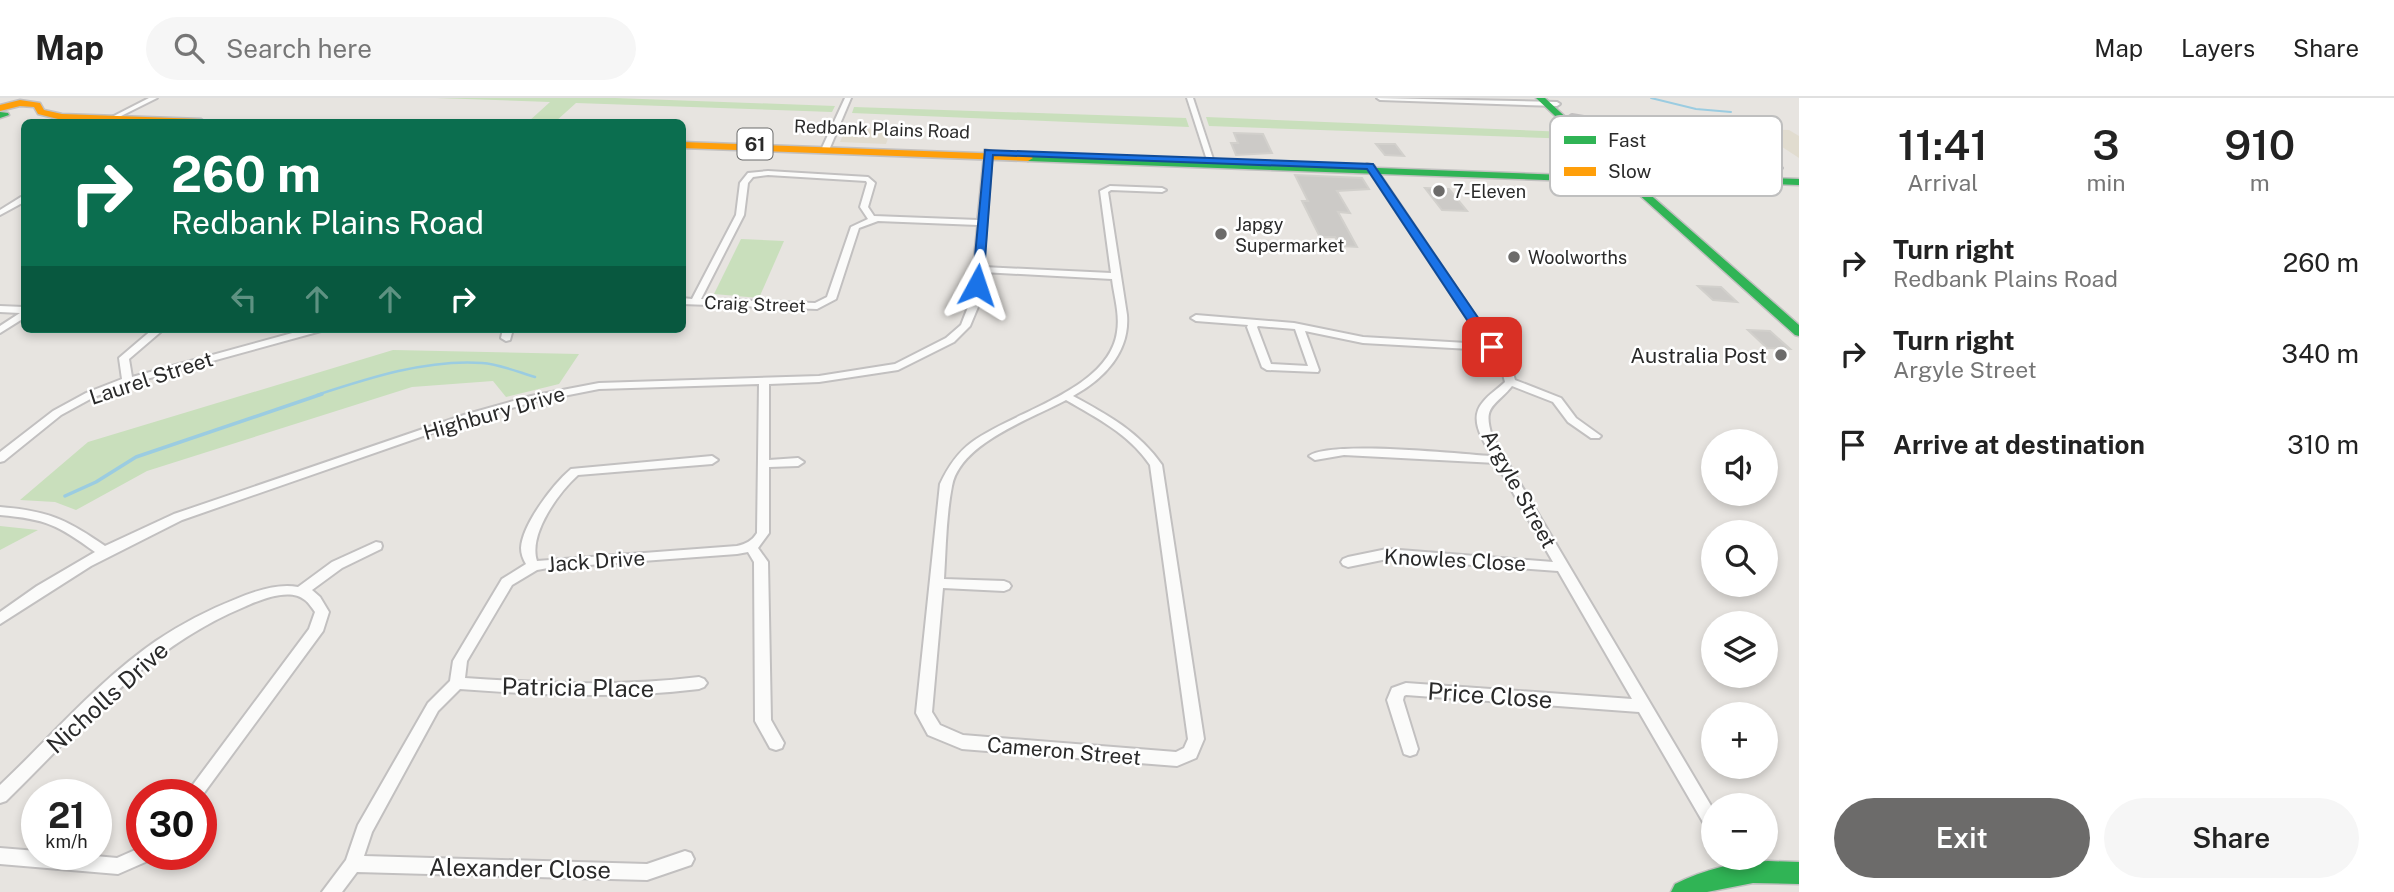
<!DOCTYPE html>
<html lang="en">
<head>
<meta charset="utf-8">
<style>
	:root { --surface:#fff; --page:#f6f6f6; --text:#222; --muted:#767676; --line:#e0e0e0; --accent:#6c6b6a }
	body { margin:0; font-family:"Public Sans",sans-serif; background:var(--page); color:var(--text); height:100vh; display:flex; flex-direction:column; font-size:26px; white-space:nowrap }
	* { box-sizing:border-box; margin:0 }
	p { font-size:23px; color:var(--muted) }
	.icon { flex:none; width:38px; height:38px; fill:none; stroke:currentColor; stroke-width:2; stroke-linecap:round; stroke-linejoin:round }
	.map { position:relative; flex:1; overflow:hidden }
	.sheet { display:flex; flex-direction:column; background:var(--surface); width:595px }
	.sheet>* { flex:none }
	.top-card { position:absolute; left:21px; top:21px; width:665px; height:214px; border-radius:10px; box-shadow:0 4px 10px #0003; background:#0b6e4f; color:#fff; overflow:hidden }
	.tools { position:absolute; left:1701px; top:331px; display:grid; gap:14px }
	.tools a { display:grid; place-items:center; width:77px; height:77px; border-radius:50%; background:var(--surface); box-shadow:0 4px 10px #0003; font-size:35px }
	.speed { position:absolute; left:21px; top:681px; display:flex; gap:14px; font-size:35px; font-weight:700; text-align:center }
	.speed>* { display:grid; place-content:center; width:91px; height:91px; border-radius:50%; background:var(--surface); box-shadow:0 4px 10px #0003; line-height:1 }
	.speed small { font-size:18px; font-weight:400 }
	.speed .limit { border:10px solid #d22; background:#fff; color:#111 }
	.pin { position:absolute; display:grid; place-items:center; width:60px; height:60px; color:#fff; margin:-30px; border-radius:14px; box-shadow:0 4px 10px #0006 }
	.me { position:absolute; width:77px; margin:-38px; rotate:5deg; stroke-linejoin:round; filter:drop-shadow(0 0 5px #0008) }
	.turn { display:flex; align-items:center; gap:24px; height:147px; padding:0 35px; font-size:32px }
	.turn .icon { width:91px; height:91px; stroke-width:2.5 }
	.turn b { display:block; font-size:49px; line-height:60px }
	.lanes { display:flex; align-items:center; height:66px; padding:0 35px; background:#0003; justify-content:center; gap:35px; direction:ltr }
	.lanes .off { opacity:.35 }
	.eta { display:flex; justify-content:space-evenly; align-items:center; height:119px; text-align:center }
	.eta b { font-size:42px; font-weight:600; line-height:49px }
	.action { display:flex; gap:14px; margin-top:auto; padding:14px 35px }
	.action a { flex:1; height:80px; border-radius:42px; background:var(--accent); color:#fff; font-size:28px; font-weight:600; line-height:80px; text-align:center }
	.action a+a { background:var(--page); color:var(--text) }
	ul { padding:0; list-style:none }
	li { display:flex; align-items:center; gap:21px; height:91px; padding:0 35px }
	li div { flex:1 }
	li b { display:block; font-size:26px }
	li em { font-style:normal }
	header { display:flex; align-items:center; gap:42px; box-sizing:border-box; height:98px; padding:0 35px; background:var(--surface); border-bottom:2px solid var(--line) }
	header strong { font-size:33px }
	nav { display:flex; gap:38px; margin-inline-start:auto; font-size:24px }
	.search { width:490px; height:63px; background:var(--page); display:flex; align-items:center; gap:18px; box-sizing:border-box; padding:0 24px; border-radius:38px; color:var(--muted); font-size:26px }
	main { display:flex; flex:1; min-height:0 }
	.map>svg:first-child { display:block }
</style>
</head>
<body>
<header>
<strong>Map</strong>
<div class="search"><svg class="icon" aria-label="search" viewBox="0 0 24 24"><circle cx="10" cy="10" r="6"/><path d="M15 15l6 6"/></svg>Search here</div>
<nav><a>Map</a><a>Layers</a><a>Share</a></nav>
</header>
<main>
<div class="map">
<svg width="1799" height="794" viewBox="0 0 1799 794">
	<rect width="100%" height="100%" fill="#e7e4e0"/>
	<g fill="#e1dccf">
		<polygon points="846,30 891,32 886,46 840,44"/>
		<polygon points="1755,31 1789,32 1799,38 1799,60"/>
	</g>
	<g fill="#c9dfbc">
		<polygon points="436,0 615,0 835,8 832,14 576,5 555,24 528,24 550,4"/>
		<polygon points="854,9 1186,20 1189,29 852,15"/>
		<polygon points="1206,19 1567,34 1575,41 1209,28"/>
		<polygon points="741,141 784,143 759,200 714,196"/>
		<polygon points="393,252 579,256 559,286 506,299 493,283 412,289 147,373 76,412 55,404 20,402 88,344"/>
		<polygon points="0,428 38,432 0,452"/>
	</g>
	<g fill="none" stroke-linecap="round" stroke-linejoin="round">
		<polyline stroke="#9bcce1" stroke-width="2" points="1651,0 1696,11 1731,14"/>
		<path stroke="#9bcce1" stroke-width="2.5" d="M317 297C369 280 427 261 482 265 499 266 518 274 535 279"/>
		<polyline stroke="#9bcce1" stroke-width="3.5" points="65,398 96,384 136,359 322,296"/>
	</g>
	<g fill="#cccac7" stroke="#d2d0cc" stroke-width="2">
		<polygon points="1234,35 1263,36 1272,55 1236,57 1231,45 1238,45"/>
		<polygon points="1376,46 1395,46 1404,58 1385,57"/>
		<polygon points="1295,77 1362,80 1369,91 1337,93 1350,115 1338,114 1357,149 1341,148 1335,139 1320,139 1302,103 1308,103"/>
		<polygon points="1425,90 1449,91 1467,113 1442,112"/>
		<polygon points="1698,188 1721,189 1737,204 1713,202"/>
		<polygon points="1748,232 1770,233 1790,251 1767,250"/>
	</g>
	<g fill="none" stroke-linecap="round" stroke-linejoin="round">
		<g stroke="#c2c0c0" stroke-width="4">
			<g id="street">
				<polygon points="149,0 157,0 113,22 108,21"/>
				<polygon points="845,0 851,0 829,52 822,54 821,52"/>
				<polygon points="1187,0 1193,0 1214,64 1207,62"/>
				<polygon points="1377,0 1557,4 1560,6 1557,8 1380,2"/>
				<polygon points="1572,17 1590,20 1741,25 1749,24 1750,21 1754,21 1756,26 1753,28 1690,27 1702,36 1735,38 1736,39 1733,41 1709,40 1746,67 1778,68 1782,70 1778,72 1714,70 1713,68 1717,66 1736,66 1699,40 1669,38 1669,36 1671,35 1693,36 1681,27 1590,24 1570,20 1569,19"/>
				<path d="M985 52 992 54 983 169 1111 175 1100 93 1110 88 1162 90 1166 92 1162 94 1111 92 1108 94 1127 217C1130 254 1104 281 1073 298 1108 317 1139 334 1162 367L1204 641 1196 660 1177 668 962 651 928 637 916 615 940 386C948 369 957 355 972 344 1014 313 1109 292 1117 234 1120 216 1114 198 1112 181L982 174 980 204 970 228 954 244 898 272 819 284 769 286V362L798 360 804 364 798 368 769 369V435L758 450 768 464 771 622 784 645 782 650 776 652 770 650 755 623 754 464 748 454 737 456 548 470 537 472 512 487 467 563 465 580C543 585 621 589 699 579L704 581 707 585 704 589 699 591C619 601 540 597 460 591L438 613 372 734 364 758 647 766 685 753 691 755 694 761 691 767 647 782 357 774 342 794H322L346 762 358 727 428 605 450 583 453 563 502 481 526 466C523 461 521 456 521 450 522 427 553 386 571 371L712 358 718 362 712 366 578 377C559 394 528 436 537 463L737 448C746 446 752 443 757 435L759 286 599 291 533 304 472 321 182 422 91 468 0 526V514L37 488 95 454C58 427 46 421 0 417V409C48 413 66 421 105 448L174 416 464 317 531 298 599 285 819 278 895 266 946 240 961 227 970 204 978 127 878 123 859 130 836 201 817 211 682 206V200L692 201 736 117 740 85 748 75 768 73 868 79 875 85 868 109 874 118 978 122ZM768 77 866 83 867 85 860 109 868 121 851 129 827 199 815 205 701 201 744 117 748 85 753 79ZM1066 302C1097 320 1129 336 1150 367L1188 641 1184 650 1176 654 963 637 940 627 932 614 943 490 1004 493 1009 491 1011 488 1009 485 1004 483 944 481C946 450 946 418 952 388 960 345 1031 321 1066 302Z"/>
				<path d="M1367 66 1374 68 1512 272 1515 282 1561 300 1576 320 1601 338 1599 340H1591L1568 324 1553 304 1512 288C1495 309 1482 307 1492 338L1713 711V734L1707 731 1639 614 1406 597 1404 598 1403 602 1418 651 1416 656 1410 658 1404 656 1387 602 1392 590 1406 585 1632 601 1558 473 1387 461 1348 469 1343 467 1341 464 1343 461 1348 459 1387 451 1553 464 1496 365 1344 357 1315 362 1309 358C1329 342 1459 356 1492 358 1483 342 1468 321 1483 304 1489 296 1498 291 1505 284L1502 272 1488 252 1363 245 1305 233 1319 272 1318 274 1267 272 1262 269 1247 229 1248 227 1196 223 1191 220 1196 217 1294 225 1363 239 1484 246 1366 68ZM1258 228 1295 231 1308 268 1271 266 1257 229Z"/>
				<polygon points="21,99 24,99 24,104 0,117 0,112"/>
				<polygon points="0,208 24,209 24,220 0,235 0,228 20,215 0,214"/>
				<polygon points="153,231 164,231 129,261 132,279 307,231 323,231 321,233 132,285 94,299 61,317 4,363 0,364 0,354 53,313 86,295 122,281 119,260"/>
				<polygon points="503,231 513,231 510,242 506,243 501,240"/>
				<path d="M376 444 381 445 382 448 381 451 342 470 312 492 320 499 329 514 323 533 201 699V696H186L309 531 315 514C312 510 309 505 305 502 290 489 259 502 244 509 145 550 81 630 6 703L0 705V687C51 639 98 583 156 543 181 526 208 512 236 501 255 493 278 485 298 489L332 464Z"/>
				<polygon points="142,749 142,756 153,756 150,762 118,776 0,766 0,750 37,753 37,756 73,756 117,760"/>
			</g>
		</g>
		<g stroke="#c2c0c0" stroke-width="3">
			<g id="fast">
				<polygon points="1536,0 1545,0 1631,80 1634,80 1635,76 1648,75 1615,63 1615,59 1621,59 1667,76 1799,81 1799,87 1698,83 1697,86 1663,92 1657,97 1652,94 1655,88 1685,83 1648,81 1647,85 1638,86 1799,227 1799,238 1795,237 1626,85 1028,63 1023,60 1028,57 1620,79"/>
				<polygon points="0,14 8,15 9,17 0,20"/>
				<path d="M1768 763 1799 764V786L1753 785 1707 794H1671L1675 786C1705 771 1734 764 1768 763Z"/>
			</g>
		</g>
		<g stroke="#c2c0c0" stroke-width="3">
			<g id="slow">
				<polygon points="20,2 40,5 44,12 62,16 201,21 205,24 62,22 38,16 34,9 20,8 0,13 0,7"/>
				<polygon points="682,44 1028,57 1033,60 1028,63 682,50"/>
			</g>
		</g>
		<use href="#street" fill="#fbfbfa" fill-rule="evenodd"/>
		<use href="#fast" fill="#30b455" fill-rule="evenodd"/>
		<use href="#slow" fill="#ff9f0a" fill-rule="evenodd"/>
	</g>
	<polygon fill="#1a73e8" stroke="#114b97" stroke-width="2" points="985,52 1373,66 1498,249 1487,252 1367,71 993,57 983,187 972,190"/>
	<g fill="#6c6b6a" stroke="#fff" stroke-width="2.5">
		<circle cx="1439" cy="93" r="7"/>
		<circle cx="1221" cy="136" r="7"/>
		<circle cx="1514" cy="159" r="7"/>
		<circle cx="1781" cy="257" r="7"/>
	</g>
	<g text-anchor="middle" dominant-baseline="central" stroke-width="5" stroke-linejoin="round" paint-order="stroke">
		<g font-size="18" fill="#2a2a2a" stroke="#fff">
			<text transform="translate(882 31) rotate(2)">Redbank Plains Road</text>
			<text transform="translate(755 206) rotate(2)">Craig Street</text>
		</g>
		<g font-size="18" fill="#2a2a2a" stroke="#fff" text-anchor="start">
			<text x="1453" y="93">7-Eleven</text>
			<text x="1235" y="126">Japgy<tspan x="1235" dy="21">Supermarket</tspan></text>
			<text x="1528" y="159">Woolworths</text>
		</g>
		<rect fill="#fff" stroke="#6a6a6a" stroke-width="2" x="737.5" y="30.5" width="35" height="31" rx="5"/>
		<g font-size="19" font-weight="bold" fill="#2a2a2a">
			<text x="755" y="46">61</text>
		</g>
		<g font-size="21" fill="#2a2a2a" stroke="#fff" text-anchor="end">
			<text x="1767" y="257">Australia Post</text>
		</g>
		<g font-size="21" fill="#2a2a2a" stroke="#fff">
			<text transform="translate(151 280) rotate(-18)">Laurel Street</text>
			<text transform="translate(494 315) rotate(-16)">Highbury Drive</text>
			<text transform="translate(1519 391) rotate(61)">Argyle Street</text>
			<text transform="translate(1455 462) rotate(3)">Knowles Close</text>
			<text transform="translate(596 463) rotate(-4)">Jack Drive</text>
			<text transform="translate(1064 653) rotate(5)">Cameron Street</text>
		</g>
		<g font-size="24" fill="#2a2a2a" stroke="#fff">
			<text transform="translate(578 589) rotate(1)">Patricia Place</text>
			<text transform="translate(1490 597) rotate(4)">Price Close</text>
			<text transform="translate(107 599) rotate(-42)">Nicholls Drive</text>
			<text transform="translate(520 770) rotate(1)">Alexander Close</text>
		</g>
	</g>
	<rect x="1550" y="18" width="232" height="80" rx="10" fill="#fff" stroke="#bfbfbf" stroke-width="2"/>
	<rect x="1564" y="38" width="32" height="8" fill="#30b455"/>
	<rect x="1564" y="69" width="32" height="9" fill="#ff9f0a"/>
	<g font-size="19" fill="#2a2a2a">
		<text x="1608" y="49">Fast</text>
		<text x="1608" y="80">Slow</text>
	</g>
</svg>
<div class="tools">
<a><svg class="icon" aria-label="sound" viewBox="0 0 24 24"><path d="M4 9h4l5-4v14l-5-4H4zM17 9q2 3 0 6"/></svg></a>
<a><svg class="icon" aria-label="search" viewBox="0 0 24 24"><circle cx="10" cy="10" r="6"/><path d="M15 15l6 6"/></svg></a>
<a><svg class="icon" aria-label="layers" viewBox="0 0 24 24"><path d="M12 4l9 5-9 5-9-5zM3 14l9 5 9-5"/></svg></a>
<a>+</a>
<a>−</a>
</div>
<div class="speed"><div>21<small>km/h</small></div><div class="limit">30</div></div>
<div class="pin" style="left:1492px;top:249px;background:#d93025"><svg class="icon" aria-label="arrive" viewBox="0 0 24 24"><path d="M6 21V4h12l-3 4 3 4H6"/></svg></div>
<svg class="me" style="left:977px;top:187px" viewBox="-20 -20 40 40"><path d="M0-17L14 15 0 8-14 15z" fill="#1a73e8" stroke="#fff" stroke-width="4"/></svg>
<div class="top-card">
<div class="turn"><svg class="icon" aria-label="right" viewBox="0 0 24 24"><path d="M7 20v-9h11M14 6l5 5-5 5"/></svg><div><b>260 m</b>Redbank Plains Road</div></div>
<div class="lanes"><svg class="icon off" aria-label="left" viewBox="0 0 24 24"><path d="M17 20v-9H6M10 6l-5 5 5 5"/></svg><svg class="icon off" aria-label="ahead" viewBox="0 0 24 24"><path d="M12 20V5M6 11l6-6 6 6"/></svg><svg class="icon off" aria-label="ahead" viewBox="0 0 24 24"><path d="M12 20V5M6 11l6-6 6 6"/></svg><svg class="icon" aria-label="right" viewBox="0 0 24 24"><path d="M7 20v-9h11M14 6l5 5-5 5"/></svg></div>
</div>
</div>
<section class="sheet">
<div class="eta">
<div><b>11:41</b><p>Arrival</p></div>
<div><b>3</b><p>min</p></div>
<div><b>910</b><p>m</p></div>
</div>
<ul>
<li><svg class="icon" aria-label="right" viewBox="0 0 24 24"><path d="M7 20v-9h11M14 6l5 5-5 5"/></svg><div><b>Turn right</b><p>Redbank Plains Road</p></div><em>260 m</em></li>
<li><svg class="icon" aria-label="right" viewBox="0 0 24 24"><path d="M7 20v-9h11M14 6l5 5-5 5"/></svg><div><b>Turn right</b><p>Argyle Street</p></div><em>340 m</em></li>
<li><svg class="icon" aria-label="arrive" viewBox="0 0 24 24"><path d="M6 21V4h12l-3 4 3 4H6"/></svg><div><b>Arrive at destination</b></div><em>310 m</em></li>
</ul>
<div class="action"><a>Exit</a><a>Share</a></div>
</section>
</main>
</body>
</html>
